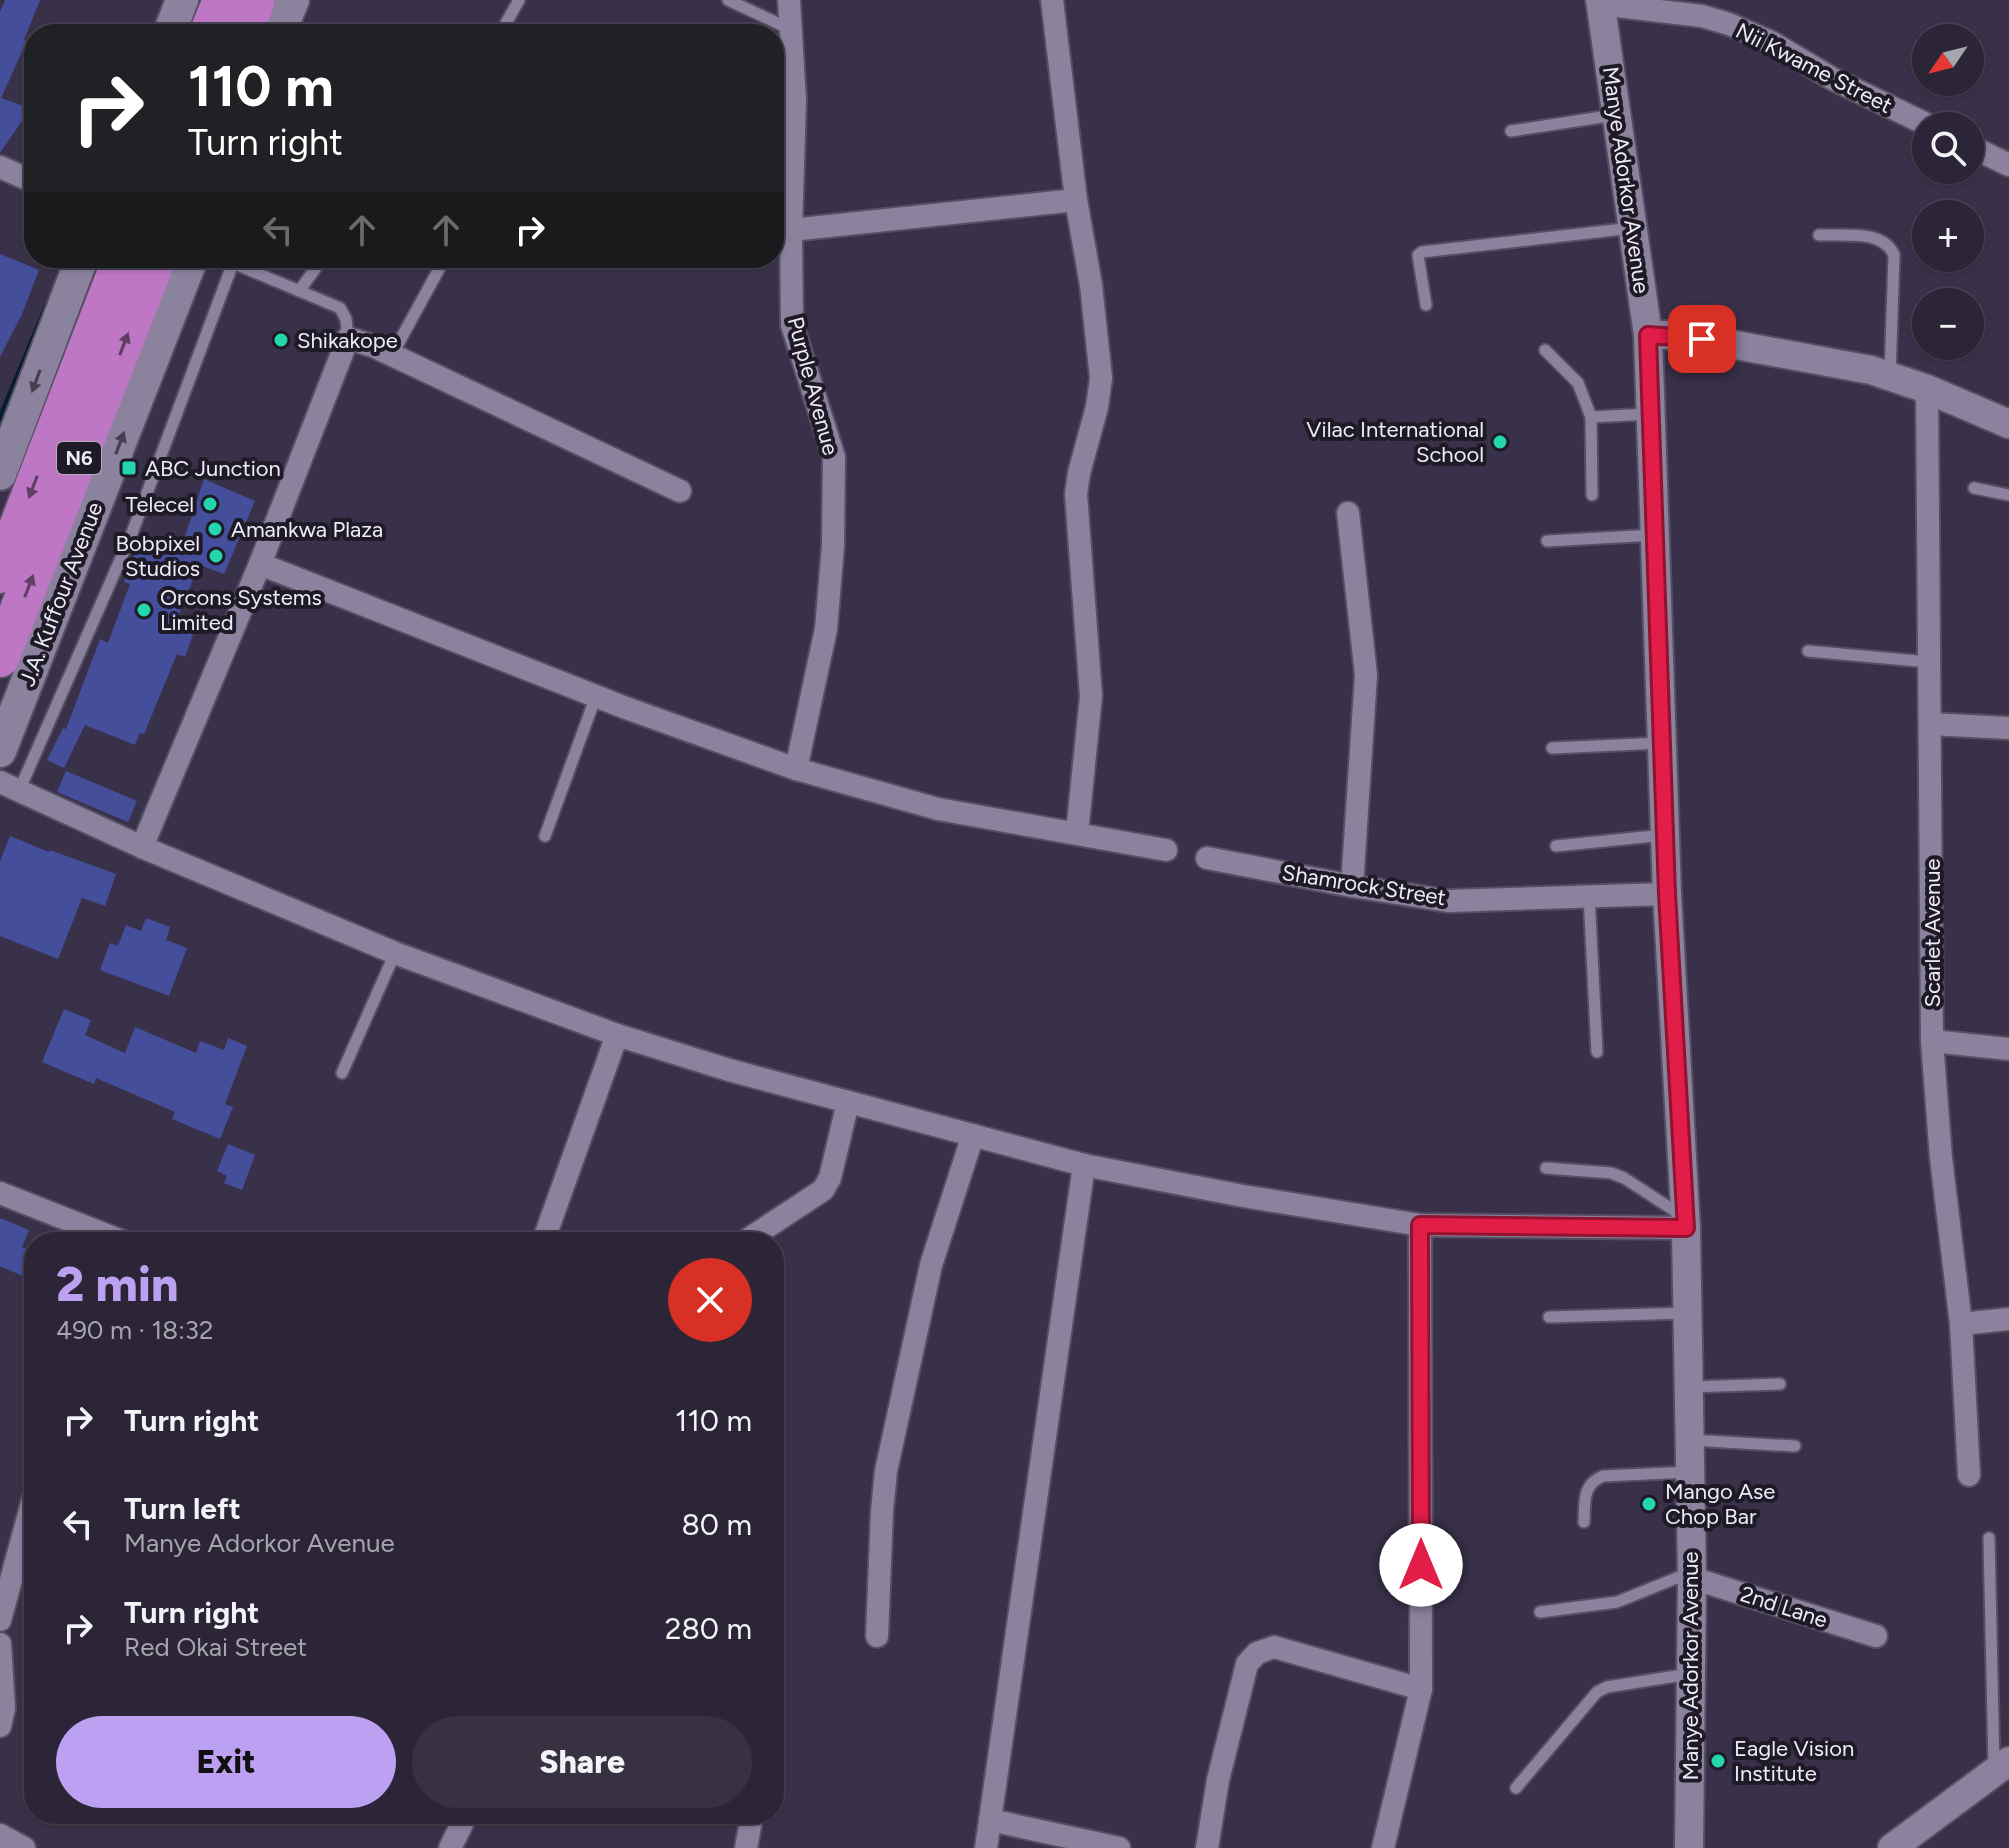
<!DOCTYPE html>
<html lang="en">
<head>
<meta charset="utf-8">
<style>
	:root { --surface:#2b2537; --page:#373142; --text:#f1f3f6; --muted:#a6a5ad; --line:#474252; --accent:#bca0f2 }
	body { margin:0; font-family:Figtree,sans-serif; background:var(--page); color:var(--text); height:100vh; display:flex; flex-direction:column; font-size:30px; white-space:nowrap }
	* { box-sizing:border-box; margin:0 }
	p { font-size:26px; color:var(--muted) }
	.icon { flex:none; width:44px; height:44px; fill:none; stroke:currentColor; stroke-width:2; stroke-linecap:round; stroke-linejoin:round }
	.map { position:relative; flex:1; overflow:hidden }
	.sheet { position:absolute; left:24px; top:1232px; width:760px; height:592px; display:flex; flex-direction:column; background:var(--surface); border-radius:32px; box-shadow:0 2px 6px #0004,0 0 0 2px var(--line) }
	.sheet>* { flex:none }
	.hud { position:absolute; left:24px; top:24px; width:760px; height:244px; border-radius:32px; box-shadow:0 2px 6px #0004,0 0 0 2px var(--line); background:#202124; color:#fff; overflow:hidden }
	.needle { width:52px; rotate:235deg }
	.controls { position:absolute; left:1912px; top:24px; display:grid; gap:16px }
	.controls a { display:grid; place-items:center; width:72px; height:72px; border-radius:50%; background:var(--surface); box-shadow:0 2px 6px #0004,0 0 0 2px var(--line); font-size:40px }
	.pin { position:absolute; display:grid; place-items:center; width:68px; height:68px; color:#fff; margin:-34px; border-radius:16px; box-shadow:0 4px 12px #0006 }
	.me { position:absolute; width:88px; margin:-44px; rotate:0deg; stroke-linejoin:round; filter:drop-shadow(0 0 6px #0008) }
	.turn { display:flex; align-items:center; gap:28px; height:168px; padding:0 32px; font-size:36px }
	.turn .icon { width:104px; height:104px; stroke-width:2.5 }
	.turn b { display:block; font-size:56px; line-height:68px }
	.lanes { display:flex; align-items:center; height:76px; padding:0 32px; background:#0003; justify-content:center; gap:40px; direction:ltr }
	.lanes .off { opacity:.35 }
	.round { display:grid; place-items:center; flex:none; width:84px; height:84px; border-radius:42px; background:var(--page) }
	.head { display:flex; align-items:center; justify-content:space-between; height:136px; padding:0 32px }
	h1 { font-size:48px; font-weight:800; line-height:60px; color:var(--accent) }
	.button { display:flex; gap:16px; margin-top:auto; padding:16px 32px }
	.button a { flex:1; height:92px; border-radius:48px; background:var(--accent); color:#111; font-size:32px; font-weight:800; line-height:92px; text-align:center }
	.button a+a { background:var(--page); color:var(--text) }
	ul { padding:0; list-style:none }
	li { display:flex; align-items:center; gap:24px; height:104px; padding:0 32px }
	li div { flex:1 }
	li b { display:block; font-size:30px }
	li em { font-style:normal }
	.map>svg:first-child { display:block }
</style>
</head>
<body>
<div class="map">
<svg width="2009" height="1848" viewBox="0 0 2009 1848">
	<rect width="100%" height="100%" fill="#393149"/>
	<g fill="none" stroke-linecap="round" stroke-linejoin="round">
		<polyline stroke="#051c30" stroke-width="6" points="0,419 47,306"/>
	</g>
	<g fill="#444e9b">
		<polygon points="5,0 40,0 24,40 27,41 1,98 27,107 28,112 0,153 0,12"/>
		<polygon points="0,254 39,270 22,314 0,357"/>
		<polygon points="204,479 255,501 224,574 199,565 179,614 198,621 185,657 177,654 144,734 140,733 135,745 85,725 64,768 47,760 63,728 66,729 100,639 108,643 130,584 124,582 140,539 179,554"/>
		<polygon points="66,771 137,801 128,822 57,792"/>
		<polygon points="10,836 49,852 50,850 116,874 105,906 82,898 58,959 0,936 0,861"/>
		<polygon points="146,918 170,927 166,940 187,948 169,996 100,970 110,943 118,946 126,925 141,931"/>
		<polygon points="64,1009 91,1020 85,1035 125,1053 135,1027 196,1053 200,1041 224,1050 228,1038 247,1046 225,1104 233,1107 220,1139 172,1119 175,1112 96,1078 94,1084 42,1062"/>
		<polygon points="228,1144 255,1155 242,1190 224,1183 227,1176 217,1171"/>
		<polygon points="0,1218 29,1230 22,1247 34,1252 34,1256 25,1277 0,1266"/>
	</g>
	<g fill="none" stroke-linecap="round" stroke-linejoin="round">
		<g stroke="#564f63" stroke-width="15">
			<g id="service">
				<polyline points="728,0 790,29"/>
				<polyline points="500,34 519,0"/>
				<polyline points="1511,131 1615,115"/>
				<path d="M1819 235C1843 236 1883 229 1894 255L1890 375"/>
				<polyline points="221,258 340,308 346,319 348,338"/>
				<polyline points="299,291 323,258"/>
				<polyline points="1426,305 1418,255 1422,252 1632,228"/>
				<polyline points="1545,350 1578,383 1591,417 1592,495"/>
				<polyline points="392,355 445,258"/>
				<polyline points="1591,417 1650,414"/>
				<polyline points="1974,488 2009,495"/>
				<polyline points="1547,541 1654,535"/>
				<polyline points="1808,651 1929,662"/>
				<polyline points="1552,748 1661,743"/>
				<polyline points="19,791 132,533 233,263"/>
				<polyline points="545,836 596,696"/>
				<polyline points="1556,846 1664,835"/>
				<polyline points="1589,896 1597,1052"/>
				<polyline points="342,1073 395,953"/>
				<polyline points="1546,1168 1611,1173 1624,1178 1681,1215"/>
				<polyline points="1549,1317 1687,1313"/>
				<polyline points="1689,1387 1780,1384"/>
				<polyline points="1690,1440 1795,1446"/>
				<path d="M1584 1522C1585 1501 1582 1485 1603 1476L1690 1472"/>
				<polyline points="1989,1538 1994,1767"/>
				<polyline points="1540,1612 1617,1602 1689,1573"/>
				<polyline points="1516,1788 1597,1692 1607,1687 1689,1674"/>
			</g>
		</g>
		<g stroke="#564f63" stroke-width="26">
			<g id="minor">
				<polyline points="789,0 795,100 791,230 792,325 834,457 833,546 826,629 796,769"/>
				<polyline points="1052,0 1076,200 1091,285 1101,378 1097,407 1079,473 1076,494 1091,696 1077,833"/>
				<polyline points="1600,4 1702,16 1729,24 1771,42 1833,79 1930,126"/>
				<polyline points="1970,146 2009,165"/>
				<polyline points="0,167 34,182"/>
				<polyline points="791,230 1076,200"/>
				<polyline points="1927,389 1932,1041 1941,1158 1961,1324 1969,1475"/>
				<polyline points="1348,513 1366,675 1352,886"/>
				<polyline points="260,564 626,708 796,769 938,809 1166,850"/>
				<polyline points="1930,724 2009,728"/>
				<polyline points="0,782 142,847 395,953 617,1035 729,1070 1084,1165 1243,1196 1420,1225 1686,1228"/>
				<polyline points="142,847 260,564 348,338 373,346 680,491"/>
				<polyline points="1207,858 1352,886 1448,901 1667,894"/>
				<polyline points="1932,1041 2009,1049"/>
				<polyline points="0,1193 124,1242"/>
				<polyline points="543,1242 617,1035"/>
				<polyline points="744,1242 823,1190 830,1178 848,1102"/>
				<polyline points="1961,1324 2009,1319"/>
				<polyline points="1692,1578 1876,1636"/>
				<polyline points="0,1620 34,1496"/>
				<polyline points="877,1636 882,1511 886,1471 931,1265 973,1135"/>
				<polyline points="0,1644 4,1708 0,1726"/>
				<polyline points="990,1820 1119,1848"/>
				<polyline points="0,1835 24,1848"/>
				<polyline points="450,1848 467,1814"/>
				<polyline points="746,1848 752,1815"/>
				<polyline points="986,1848 1084,1165"/>
				<polyline points="1207,1848 1218,1780 1247,1664 1257,1653 1274,1647 1421,1689"/>
				<polyline points="1383,1848 1421,1689 1420,1225"/>
			</g>
		</g>
		<g stroke="#564f63" stroke-width="32">
			<g id="tertiary">
				<polyline points="1600,0 1648,335 1667,894 1686,1228 1692,1578 1689,1848"/>
				<polyline points="1648,335 1682,335 1871,370 1927,389 2009,424"/>
				<polyline points="1892,1848 2009,1761"/>
			</g>
		</g>
		<g stroke="#564f63" stroke-width="36">
			<g id="secondary">
				<polyline points="169,34 182,0"/>
				<polyline points="279,34 293,0"/>
				<polyline points="0,474 82,258"/>
				<polyline points="0,751 192,258"/>
			</g>
		</g>
		<g stroke="#564f63" stroke-width="42">
			<g id="trunk">
				<polyline points="208,34 222,0"/>
				<polyline points="243,34 256,0"/>
				<polyline points="0,574 122,258"/>
				<polyline points="0,658 157,258"/>
			</g>
		</g>
		<use href="#service" stroke="#8b829e" stroke-width="11"/>
		<use href="#minor" stroke="#8b829e" stroke-width="22"/>
		<use href="#tertiary" stroke="#8b829e" stroke-width="28"/>
		<use href="#secondary" stroke="#8b829e" stroke-width="32"/>
		<use href="#trunk" stroke="#be77c4" stroke-width="38"/>
	</g>
	<defs><path id="oneway-solid" d="M-6-.8H1V-3.2L6.5 0L1 3.2V.8H-6Z" transform="scale(2)"/></defs>
	<g fill="#5f4065">
		<use href="#oneway-solid" transform="translate(124 344) rotate(-69)"/>
		<use href="#oneway-solid" transform="translate(33 487) rotate(111)"/>
		<use href="#oneway-solid" transform="translate(29 586) rotate(-69)"/>
	</g>
	<g fill="#453f50">
		<use href="#oneway-solid" transform="translate(36 381) rotate(110)"/>
		<use href="#oneway-solid" transform="translate(120 443) rotate(-69)"/>
	</g>
	<g fill="none" stroke-linecap="round" stroke-linejoin="round">
		<g stroke="#92132f" stroke-width="20">
			<polyline id="route" points="1421,1565 1420,1225 1686,1228 1667,894 1648,335 1702,339"/>
		</g>
		<use href="#route" stroke="#e11d48" stroke-width="14"/>
	</g>
	<g fill="#25d5ae" stroke="#1f1b26" stroke-width="3">
		<circle cx="281" cy="340" r="8"/>
		<circle cx="1500" cy="442" r="8"/>
		<rect x="121" y="460" width="16" height="16" rx="4"/>
		<circle cx="210" cy="504" r="8"/>
		<circle cx="215" cy="529" r="8"/>
		<circle cx="216" cy="556" r="8"/>
		<circle cx="144" cy="610" r="8"/>
		<circle cx="1649" cy="1504" r="8"/>
		<circle cx="1718" cy="1761" r="8"/>
	</g>
	<g text-anchor="middle" dominant-baseline="central" stroke-width="8" stroke-linejoin="round" paint-order="stroke">
		<rect fill="#1f1b26" stroke="#b1adba" stroke-width="2" x="57" y="442" width="44" height="32" rx="6"/>
		<g font-size="20" font-weight="bold" fill="#efebfa">
			<text x="79" y="458">N6</text>
		</g>
		<g font-size="22" fill="#efebfa" stroke="#1f1b26">
			<text transform="translate(1814 68) rotate(27)">Nii Kwame Street</text>
			<text transform="translate(1626 180) rotate(82)">Manye Adorkor Avenue</text>
			<text transform="translate(813 386) rotate(75)">Purple Avenue</text>
			<text transform="translate(61 594) rotate(-69)">J.A. Kuffour Avenue</text>
			<text transform="translate(1364 885) rotate(9)">Shamrock Street</text>
			<text transform="translate(1932 933) rotate(-90)">Scarlet Avenue</text>
			<text transform="translate(1784 1607) rotate(18)">2nd Lane</text>
			<text transform="translate(1690 1666) rotate(-90)">Manye Adorkor Avenue</text>
		</g>
		<g font-size="22" fill="#efebfa" stroke="#1f1b26" text-anchor="start">
			<text x="297" y="340">Shikakope</text>
			<text x="1484" y="429" text-anchor="end">Vilac International<tspan x="1484" dy="25">School</tspan></text>
			<text x="145" y="468">ABC Junction</text>
			<text x="194" y="504" text-anchor="end">Telecel</text>
			<text x="231" y="529">Amankwa Plaza</text>
			<text x="200" y="543" text-anchor="end">Bobpixel<tspan x="200" dy="25">Studios</tspan></text>
			<text x="160" y="597">Orcons Systems<tspan x="160" dy="25">Limited</tspan></text>
			<text x="1665" y="1491">Mango Ase<tspan x="1665" dy="25">Chop Bar</tspan></text>
			<text x="1734" y="1748">Eagle Vision<tspan x="1734" dy="25">Institute</tspan></text>
		</g>
	</g>
</svg>
<div class="controls">
<a><svg class="needle" viewBox="-14 -14 28 28"><path d="M0-13l5 13h-10z" fill="#e53935"/><path d="M0 13l5-13h-10z" fill="#a6a5ad"/></svg></a>
<a><svg class="icon" aria-label="search" viewBox="0 0 24 24"><circle cx="10" cy="10" r="6"/><path d="M15 15l6 6"/></svg></a>
<a>+</a>
<a>−</a>
</div>
<div class="pin" style="left:1702px;top:339px;background:#d93025"><svg class="icon" aria-label="arrive" viewBox="0 0 24 24"><path d="M6 21V4h12l-3 4 3 4H6"/></svg></div>
<svg class="me" style="left:1421px;top:1565px" viewBox="-20 -20 40 40"><circle r="19" fill="#fff"/><path d="M0-13L10 11 0 6-10 11z" fill="#e11d48"/></svg>
<div class="hud">
<div class="turn"><svg class="icon" aria-label="right" viewBox="0 0 24 24"><path d="M7 20v-9h11M14 6l5 5-5 5"/></svg><div><b>110 m</b>Turn right</div></div>
<div class="lanes"><svg class="icon off" aria-label="left" viewBox="0 0 24 24"><path d="M17 20v-9H6M10 6l-5 5 5 5"/></svg><svg class="icon off" aria-label="ahead" viewBox="0 0 24 24"><path d="M12 20V5M6 11l6-6 6 6"/></svg><svg class="icon off" aria-label="ahead" viewBox="0 0 24 24"><path d="M12 20V5M6 11l6-6 6 6"/></svg><svg class="icon" aria-label="right" viewBox="0 0 24 24"><path d="M7 20v-9h11M14 6l5 5-5 5"/></svg></div>
</div>
<section class="sheet">
<div class="head"><div><h1>2 min</h1><p>490 m · 18:32</p></div><a class="round" style="background:#d93025;color:#fff"><svg class="icon" aria-label="close" viewBox="0 0 24 24"><path d="M6 6l12 12M18 6L6 18"/></svg></a></div>
<ul>
<li><svg class="icon" aria-label="right" viewBox="0 0 24 24"><path d="M7 20v-9h11M14 6l5 5-5 5"/></svg><div><b>Turn right</b></div><em>110 m</em></li>
<li><svg class="icon" aria-label="left" viewBox="0 0 24 24"><path d="M17 20v-9H6M10 6l-5 5 5 5"/></svg><div><b>Turn left</b><p>Manye Adorkor Avenue</p></div><em>80 m</em></li>
<li><svg class="icon" aria-label="right" viewBox="0 0 24 24"><path d="M7 20v-9h11M14 6l5 5-5 5"/></svg><div><b>Turn right</b><p>Red Okai Street</p></div><em>280 m</em></li>
</ul>
<div class="button"><a>Exit</a><a>Share</a></div>
</section>
</div>
</body>
</html>
